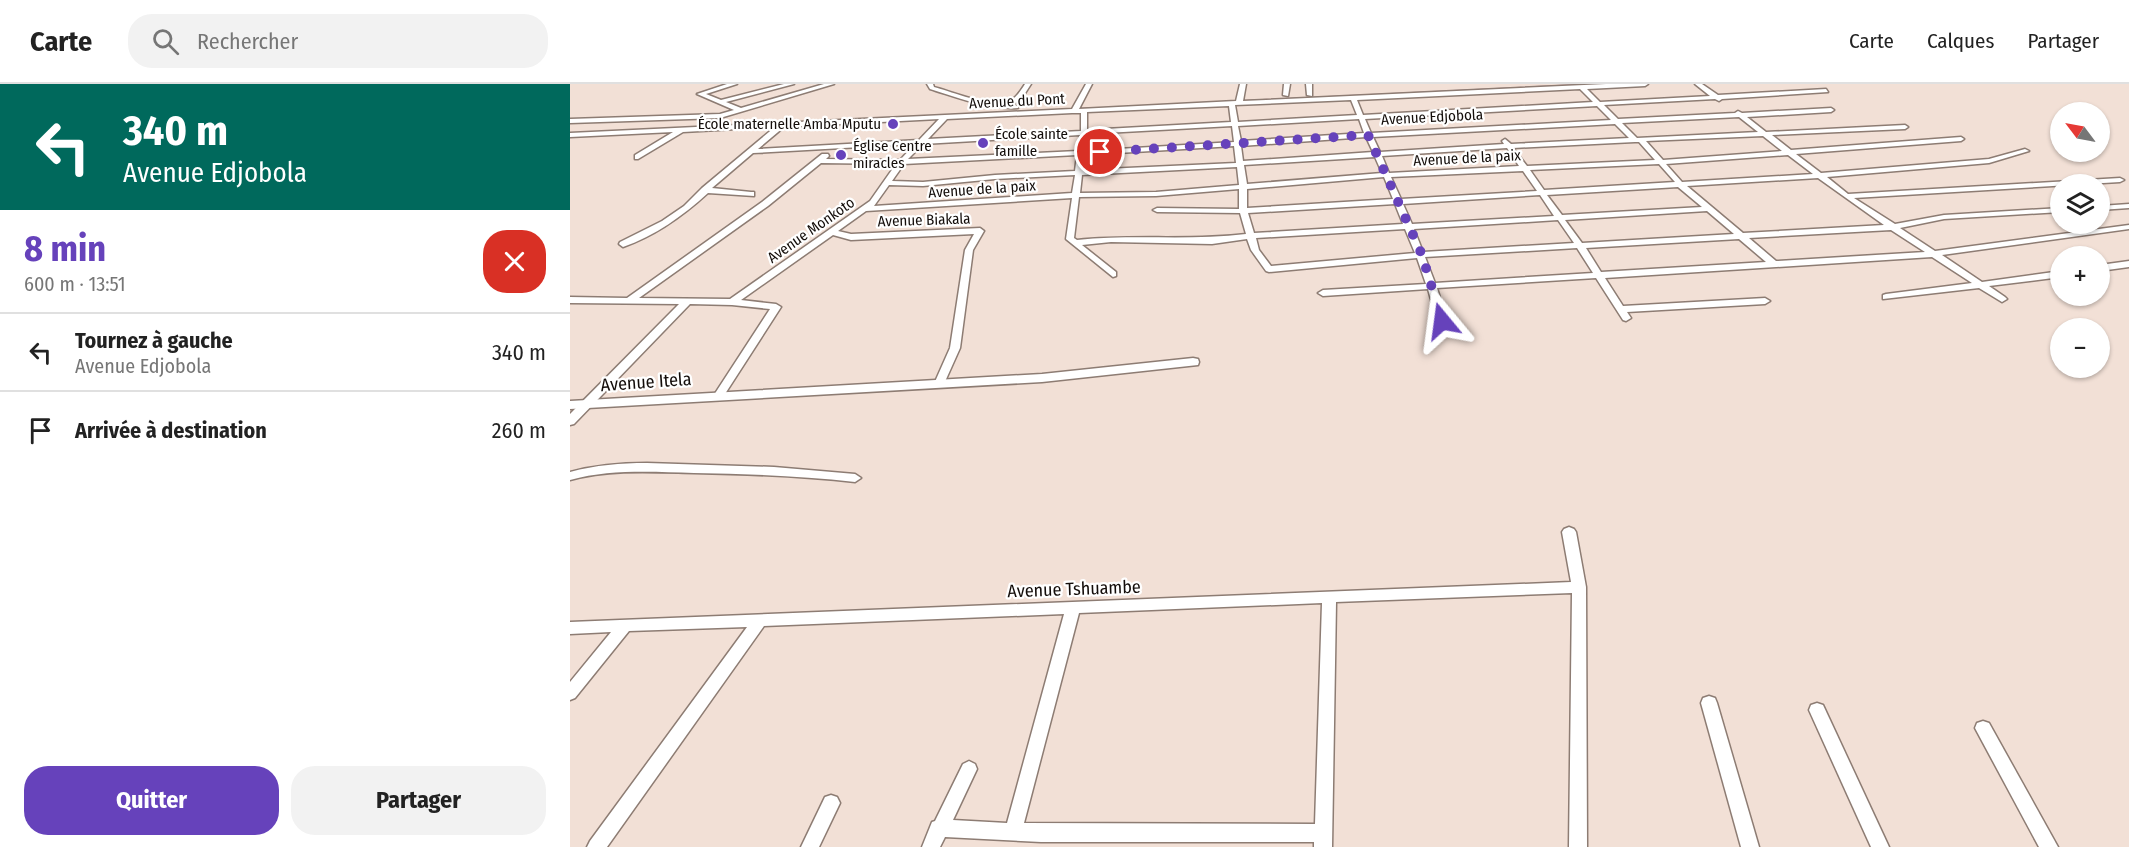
<!DOCTYPE html>
<html lang="fr">
<head>
<meta charset="utf-8">
<style>
	:root { --surface:#fff; --page:#f2f2f2; --text:#222; --muted:#767676; --line:#e0e0e0; --accent:#6642bb }
	body { margin:0; font-family:"Fira Sans Condensed",sans-serif; background:var(--page); color:var(--text); height:100vh; display:flex; flex-direction:column; font-size:22px; white-space:nowrap }
	* { box-sizing:border-box; margin:0 }
	p { font-size:20px; color:var(--muted) }
	.icon { flex:none; width:33px; height:33px; fill:none; stroke:currentColor; stroke-width:2; stroke-linecap:round; stroke-linejoin:round }
	.map { position:relative; flex:1; overflow:hidden }
	.drawer { display:flex; flex-direction:column; background:var(--surface); width:570px }
	.drawer>* { flex:none }
	.guide { background:#00695c; color:#fff; overflow:hidden }
	.needle { width:39px; rotate:302deg }
	.controls { position:absolute; left:1480px; top:18px; display:grid; gap:12px }
	.controls a { display:grid; place-items:center; width:60px; height:60px; border-radius:50%; background:var(--surface); box-shadow:0 2px 4px #0004; font-size:30px }
	.pin { position:absolute; display:grid; place-items:center; width:51px; height:51px; color:#fff; margin:-26px; border:3px solid #fff; border-radius:50%; box-shadow:0 2px 6px #0007 }
	.me { position:absolute; width:66px; margin:-33px; rotate:344deg; stroke-linejoin:round; filter:drop-shadow(0 0 4px #0008) }
	.turn { display:flex; align-items:center; gap:21px; height:126px; padding:0 24px; font-size:27px }
	.turn .icon { width:78px; height:78px; stroke-width:2.5 }
	.turn b { display:block; font-size:42px; line-height:51px }
	.round { display:grid; place-items:center; flex:none; width:63px; height:63px; border-radius:24px; background:var(--page) }
	.headline { display:flex; align-items:center; justify-content:space-between; height:102px; padding:0 24px }
	h1 { font-size:36px; font-weight:700; line-height:45px; color:var(--accent) }
	.action { display:flex; gap:12px; margin-top:auto; padding:12px 24px }
	.action a { flex:1; height:69px; border-radius:24px; background:var(--accent); color:#fff; font-size:24px; font-weight:700; line-height:69px; text-align:center }
	.action a+a { background:var(--page); color:var(--text) }
	ul { padding:0; list-style:none }
	li { display:flex; align-items:center; gap:18px; height:78px; padding:0 24px; border-top:2px solid var(--line) }
	li div { flex:1 }
	li b { display:block; font-size:22px }
	li em { font-style:normal }
	header { display:flex; align-items:center; gap:36px; box-sizing:border-box; height:84px; padding:0 30px; background:var(--surface); border-bottom:2px solid var(--line) }
	header strong { font-size:28px }
	nav { display:flex; gap:33px; margin-inline-start:auto; font-size:21px }
	.search { width:420px; height:54px; background:var(--page); display:flex; align-items:center; gap:15px; box-sizing:border-box; padding:0 21px; border-radius:24px; color:var(--muted); font-size:22px }
	main { display:flex; flex:1; min-height:0 }
	.map>svg:first-child { display:block }
</style>
</head>
<body>
<header>
<strong>Carte</strong>
<div class="search"><svg class="icon" aria-label="search" viewBox="0 0 24 24"><circle cx="10" cy="10" r="6"/><path d="M15 15l6 6"/></svg>Rechercher</div>
<nav><a>Carte</a><a>Calques</a><a>Partager</a></nav>
</header>
<main>
<section class="drawer">
<div class="guide">
<div class="turn"><svg class="icon" aria-label="left" viewBox="0 0 24 24"><path d="M17 20v-9H6M10 6l-5 5 5 5"/></svg><div><b>340 m</b>Avenue Edjobola</div></div>
</div>
<div class="headline"><div><h1>8 min</h1><p>600 m · 13:51</p></div><a class="round" style="background:#d93025;color:#fff"><svg class="icon" aria-label="close" viewBox="0 0 24 24"><path d="M6 6l12 12M18 6L6 18"/></svg></a></div>
<ul>
<li><svg class="icon" aria-label="left" viewBox="0 0 24 24"><path d="M17 20v-9H6M10 6l-5 5 5 5"/></svg><div><b>Tournez à gauche</b><p>Avenue Edjobola</p></div><em>340 m</em></li>
<li><svg class="icon" aria-label="arrive" viewBox="0 0 24 24"><path d="M6 21V4h12l-3 4 3 4H6"/></svg><div><b>Arrivée à destination</b></div><em>260 m</em></li>
</ul>
<div class="action"><a>Quitter</a><a>Partager</a></div>
</section>
<div class="map">
<svg width="1559" height="763" viewBox="0 0 1559 763">
	<rect width="100%" height="100%" fill="#f2e0d6"/>
	<g fill="none" stroke-linecap="round" stroke-linejoin="round">
		<g stroke="#b48f98" stroke-width="2">
			<polyline points="672,17 1028,0"/>
			<polyline points="504,25 524,24"/>
		</g>
		<g stroke="#8d7c73" stroke-width="3">
			<g id="minor">
				<polygon points="157,0 167,0 136,10 151,16 214,0 224,0 156,18 171,24 254,0 264,0 150,34 0,39 0,35 150,30 164,26 127,10"/>
				<path d="M357 0H363L364 3C379 7 421 23 435 19 444 17 450 8 455 0H461L452 14 442 21 448 22V24C419 26 389 14 360 5Z"/>
				<path d="M516 0H522L509 25 666 17 670 0H676L673 17 1036 0H1078L1075 2 1017 5 1030 18 1140 12 1125 0H1132L1148 11 1256 5 1258 8 1152 15 1149 17 1145 15 1034 21 1048 35 1165 29 1168 27 1172 29 1261 24 1264 26 1261 28 1177 33 1196 48 1335 41 1338 43 1335 45 1202 51 1221 66 1391 53 1394 55 1391 57 1226 70 1251 89 1419 75 1455 65 1459 67 1419 79 1257 93 1278 110 1550 94 1554 96 1550 98 1284 114 1325 140 1374 131 1491 124V128L1374 135 1330 144 1365 167 1559 141V145L1372 171 1412 198 1491 187V193L1419 202 1435 213 1437 215 1432 218 1409 204 1313 215V211L1316 210 1402 199 1362 173 1035 194 1053 222 1195 214 1200 217 1195 220 1057 228 1061 234 1056 237 1053 236 1026 194 867 204 877 237 872 240 867 237 858 205 753 212 748 209 753 206 856 200 847 174 699 188 696 187 681 166 677 155 642 160 541 158 512 161 546 188V192L543 193 496 155 502 114 296 127 268 147 281 150 410 144 414 147 403 166 390 264 373 302H365L364 300 380 264 395 166 404 150 281 156 263 151 171 216 206 220 211 223 153 313 149 314 144 311 200 225 162 221 120 220 4 340 0 341V330L109 220 0 219V213L57 214 192 118 252 70H258L259 72 256 75 330 76 345 60 183 69 142 104 181 108H184V112L138 109C114 131 85 152 53 163L49 160 50 158 92 137 114 122 132 104 205 43 113 48 68 75H65V71L103 48 0 53V49L502 25ZM1010 5 1023 18 793 31 787 16ZM781 16 787 31 668 38 665 21ZM659 22 661 38 517 46V28ZM1027 22 1041 36 801 49 795 35ZM502 29H511V47L358 55 377 35ZM1169 33 1188 48 1067 54 1052 39ZM369 35 349 56 188 65 214 43ZM789 35 794 49 671 57 668 42ZM1045 40 1059 54 941 60 935 55 932 57 934 60 810 68 803 53ZM662 42 664 58 515 67 517 50ZM510 51 508 67 338 75 353 60ZM1193 52 1212 67 1093 76 1076 57ZM796 53 803 68 673 77 671 62ZM1065 58H1069L1085 76 957 82 943 64ZM664 62 666 79 513 86 515 71ZM937 64 949 82 819 89 812 72ZM507 71 505 87 425 91 353 98 322 97 334 80ZM1218 71 1243 90 1112 98 1096 80ZM805 73 812 89 677 100 674 81ZM251 79 326 80 300 117 160 215 69 214 198 122ZM1089 80 1105 98 974 106 960 86ZM667 83 669 101 586 108 510 109 512 91ZM953 87 967 107 831 115 821 93ZM505 91 502 109 304 122 319 101 353 102 425 95ZM814 93 823 115 677 124V105ZM1248 94 1314 141 1173 149 1117 102ZM1108 103 1132 123 992 131 977 111ZM669 105V125L587 124 583 126 587 128 670 129 676 150C620 157 563 150 507 156L504 154 509 113 586 112ZM970 111 984 132 842 140 833 120ZM825 120 833 140 684 149 678 129ZM1137 127 1164 150 1012 159 995 136ZM988 136 1004 159 853 168 844 145ZM835 145 845 169 701 182 689 166 686 154ZM1321 146 1355 168 1206 177 1179 154ZM1169 155 1196 178 1031 188 1016 164ZM1007 164 1023 189 865 199 855 173Z"/>
				<polygon points="714,0 720,0 718,12 713,11"/>
				<polygon points="736,0 742,0 742,12 737,11"/>
				<polygon points="1559,120 1559,124 1530,126 1530,122"/>
				<polygon points="1559,177 1559,183 1530,187 1530,181"/>
				<path d="M77 379 204 383 285 390 291 394 285 398C231 392 178 390 124 389 82 388 41 385 0 396V388C26 381 50 379 77 379Z"/>
				<path d="M999 443 1004 445 1006 448 1016 503 1017 763H999L1002 509 766 518 762 763H744V758H471L375 753 370 763H352L362 738 365 737 393 680 399 677 405 680 407 685 383 736 437 739 494 530 194 542 37 763H17L20 757 177 543 59 547 5 614 0 616V598L41 548 0 550V538L1001 498 992 448 994 445ZM752 519 745 740 454 739 509 529Z"/>
				<polygon points="1139,612 1145,614 1147,619 1189,763 1171,763 1131,619 1133,614"/>
				<polygon points="1247,619 1253,621 1319,763 1301,763 1239,626 1241,621"/>
				<polygon points="1413,637 1419,639 1488,763 1469,763 1405,644 1407,639"/>
				<polygon points="261,711 267,713 270,719 249,763 231,763 255,713"/>
			</g>
		</g>
		<g stroke="#8d7c73" stroke-width="3">
			<polygon id="tertiary" points="623,274 628,275 629,278 628,281 472,298 0,325 0,317 472,290"/>
		</g>
		<use href="#minor" fill="#fff" fill-rule="evenodd"/>
		<use href="#tertiary" fill="#fff" fill-rule="evenodd"/>
	</g>
	<g fill="none" stroke-linecap="round" stroke-linejoin="round">
		<polyline stroke="#6642bb" stroke-width="10" stroke-dasharray="0 18" points="530,68 798,51 852,171 872,237"/>
	</g>
	<g fill="#6642bb" stroke="#fff" stroke-width="2">
		<circle cx="323" cy="40" r="6"/>
		<circle cx="413" cy="59" r="6"/>
		<circle cx="271" cy="71" r="6"/>
	</g>
	<g text-anchor="middle" dominant-baseline="central" stroke-width="4.5" stroke-linejoin="round" paint-order="stroke">
		<g font-size="15" fill="#130d0a" stroke="#fff">
			<text transform="translate(447 17) rotate(-3)">Avenue du Pont</text>
			<text transform="translate(862 33) rotate(-3)">Avenue Edjobola</text>
			<text transform="translate(897 74) rotate(-3)">Avenue de la paix</text>
			<text transform="translate(412 105) rotate(-4)">Avenue de la paix</text>
			<text transform="translate(354 136) rotate(-2)">Avenue Biakala</text>
			<text transform="translate(241 146) rotate(-35)">Avenue Monkoto</text>
		</g>
		<g font-size="15" fill="#130d0a" stroke="#fff" text-anchor="start">
			<text x="311" y="40" text-anchor="end">École maternelle Amba Mputu</text>
			<text x="425" y="50">École sainte<tspan x="425" dy="17">famille</tspan></text>
			<text x="283" y="62">Église Centre<tspan x="283" dy="17">miracles</tspan></text>
		</g>
		<g font-size="18" fill="#130d0a" stroke="#fff">
			<text transform="translate(76 298) rotate(-4)">Avenue Itela</text>
			<text transform="translate(504 505) rotate(-2)">Avenue Tshuambe</text>
		</g>
	</g>
</svg>
<div class="controls">
<a><svg class="needle" viewBox="-14 -14 28 28"><path d="M0-13l5 13h-10z" fill="#e53935"/><path d="M0 13l5-13h-10z" fill="#767676"/></svg></a>
<a><svg class="icon" aria-label="layers" viewBox="0 0 24 24"><path d="M12 4l9 5-9 5-9-5zM3 14l9 5 9-5"/></svg></a>
<a>+</a>
<a>−</a>
</div>
<div class="pin" style="left:530px;top:68px;background:#d93025"><svg class="icon" aria-label="arrive" viewBox="0 0 24 24"><path d="M6 21V4h12l-3 4 3 4H6"/></svg></div>
<svg class="me" style="left:872px;top:237px" viewBox="-20 -20 40 40"><path d="M0-17L14 15 0 8-14 15z" fill="#6642bb" stroke="#fff" stroke-width="4"/></svg>
</div>
</main>
</body>
</html>
